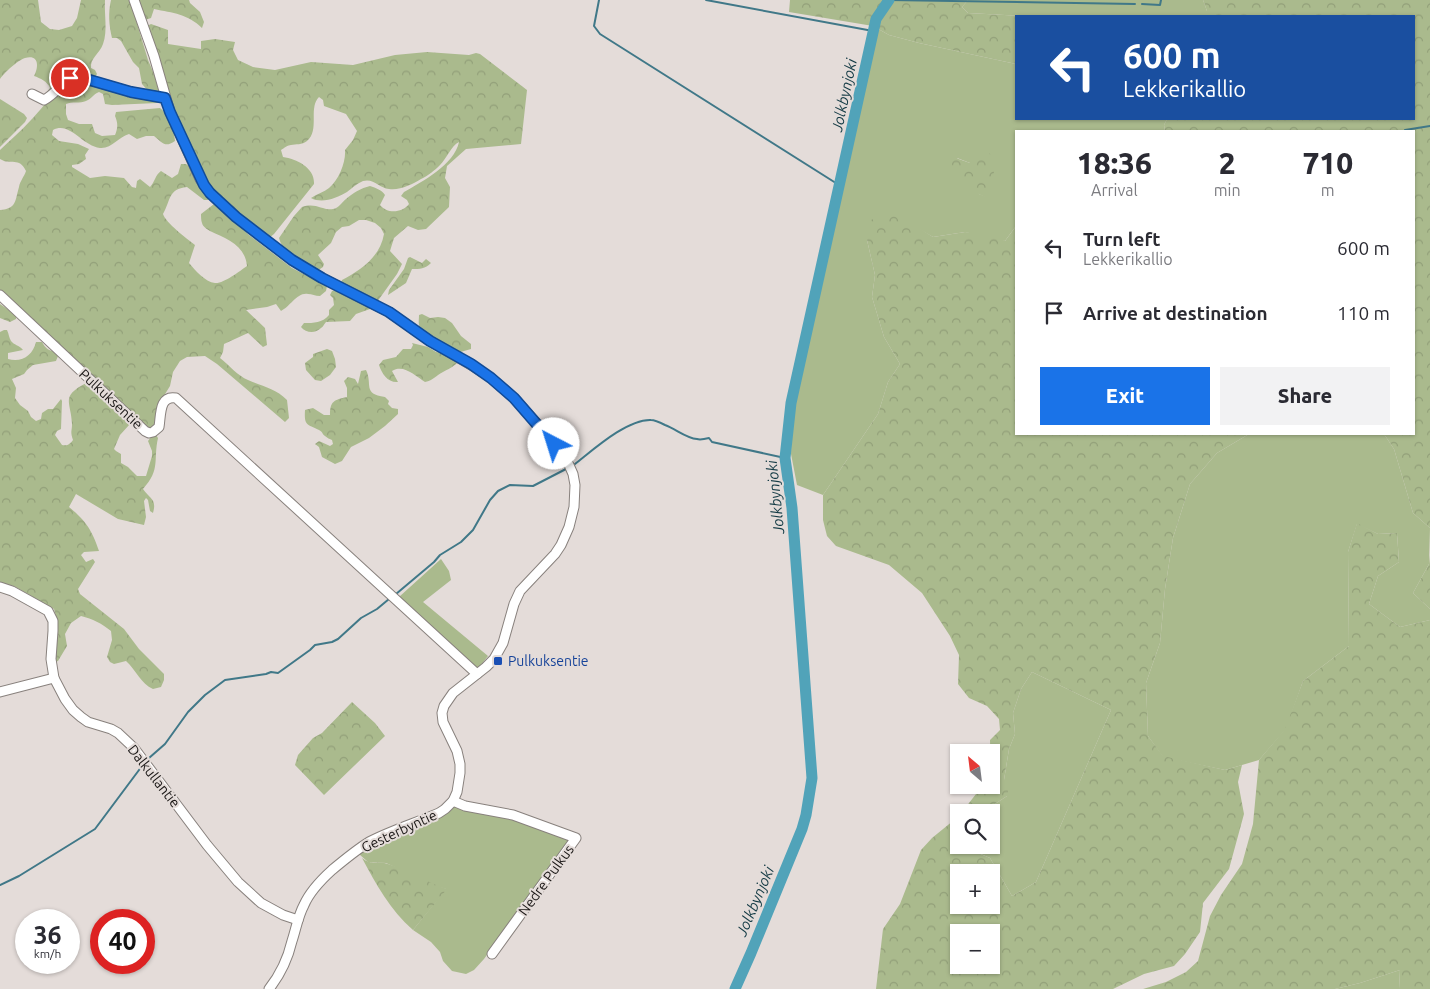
<!DOCTYPE html>
<html lang="en">
<head>
<meta charset="utf-8">
<style>
	:root { --surface:#fff; --page:#f2f2f3; --text:#2b2b33; --muted:#7c7c81; --accent:#1a73e8 }
	body { margin:0; font-family:Ubuntu,sans-serif; background:var(--page); color:var(--text); height:100vh; display:flex; flex-direction:column; font-size:19px; white-space:nowrap }
	* { box-sizing:border-box; margin:0 }
	p { font-size:16px; color:var(--muted) }
	.icon { flex:none; width:28px; height:28px; fill:none; stroke:currentColor; stroke-width:2; stroke-linecap:round; stroke-linejoin:round }
	.map { position:relative; flex:1; overflow:hidden }
	.side { position:absolute; left:1015px; top:130px; width:400px; height:305px; display:flex; flex-direction:column; background:var(--surface); border-radius:0px; box-shadow:0 1px 4px #0004 }
	.side>* { flex:none }
	.hud { position:absolute; left:1015px; top:15px; width:400px; height:105px; border-radius:0px; box-shadow:0 1px 4px #0004; background:#1a4fa0; color:#fff; overflow:hidden }
	.needle { width:32px; rotate:332deg }
	.fabs { position:absolute; left:950px; top:744px; display:grid; gap:10px }
	.fabs a { display:grid; place-items:center; width:50px; height:50px; border-radius:0px; background:var(--surface); box-shadow:0 1px 4px #0004; font-size:25px }
	.speed { position:absolute; left:15px; top:909px; display:flex; gap:10px; font-size:25px; font-weight:700; text-align:center }
	.speed>* { display:grid; place-content:center; width:65px; height:65px; border-radius:50%; background:var(--surface); box-shadow:0 1px 4px #0004; line-height:1 }
	.speed small { font-size:12px; font-weight:400 }
	.speed .limit { border:8px solid #d22; background:#fff; color:#111 }
	.pin { position:absolute; display:grid; place-items:center; width:42px; height:42px; color:#fff; margin:-21px; border:2px solid #fff; border-radius:50%; box-shadow:0 1px 5px #0007 }
	.me { position:absolute; width:55px; margin:-28px; rotate:320deg; stroke-linejoin:round; filter:drop-shadow(0 0 4px #0008) }
	.turn { display:flex; align-items:center; gap:18px; height:105px; padding:0 25px; font-size:22px }
	.turn .icon { width:65px; height:65px; stroke-width:2.5 }
	.turn b { display:block; font-size:35px; line-height:42px }
	.eta { display:flex; justify-content:space-evenly; align-items:center; height:85px; text-align:center }
	.eta b { font-size:30px; font-weight:800; line-height:35px }
	.cta { display:flex; gap:10px; margin-top:auto; padding:10px 25px }
	.cta a { flex:1; height:58px; border-radius:0px; background:var(--accent); color:#fff; font-size:20px; font-weight:800; line-height:58px; text-align:center }
	.cta a+a { background:var(--page); color:var(--text) }
	ul { padding:0; list-style:none }
	li { display:flex; align-items:center; gap:15px; height:65px; padding:0 25px }
	li div { flex:1 }
	li b { display:block; font-size:19px }
	li em { font-style:normal }
	.map>svg:first-child { display:block }
</style>
</head>
<body>
<div class="map">
<svg width="1430" height="989" viewBox="0 0 1430 989">
	<defs>
		<pattern id="forest-crowns" width="20" height="18" patternUnits="userSpaceOnUse" patternTransform="scale(1.25)"><rect width="20" height="18" fill="#aaba8d"/><path d="M2 6a3 3 0 1 1 6 0M12 15a3 3 0 1 1 6 0" fill="none" stroke="#929f79"/></pattern>
	</defs>
	<rect width="100%" height="100%" fill="#e4dcd9"/>
	<g fill="#aaba8d" fill-rule="evenodd">
		<polygon points="968,0 1203,0 1207,11 1207,16 1022,16 968,13 962,7"/>
		<path d="M873 26 889 35 919 43 1016 64V119H1167L1164 125 1165 131H1016V226L1005 241 965 232 933 237 919 229 867 240 875 275 872 297 884 337 900 364 888 382 878 414 823 495 797 485 791 454 792 411 845 175ZM957 158 970 163 987 197 979 194Z"/>
		<polygon points="1249,434 1384,434 1394,449 1413,513 1430,528 1429,564 1413,593 1430,609 1430,620 1400,627 1369,604 1378,576 1399,562 1397,533 1378,534 1357,524 1348,552 1349,646 1303,681 1286,729 1259,760 1225,770 1163,757 1148,736 1146,683 1160,643 1165,589 1173,538 1190,484 1217,453"/>
		<polygon points="441,559 449,571 451,580 423,602 488,656 476,671 399,597"/>
		<polygon points="1032,672 1111,710 1036,882 1012,896 990,858 960,845 991,845 991,812 983,812 1007,796 1004,780 1009,749 1015,734 1013,713 1021,689"/>
		<polygon points="455,806 507,817 571,839 484,959 474,970 466,974 452,971 443,961 440,952 431,942 413,930 446,889 436,886 386,863 368,862 359,854 362,851 392,836 433,820"/>
		<polygon points="1400,970 1399,989 1335,989 1360,983"/>
	</g>
	<g fill="url(#forest-crowns)" fill-rule="evenodd">
		<path d="M0 0H38L41 22 50 29 59 30 72 26 77 18 81 0H105C104 14 108 31 103 44 100 53 90 58 91 68L95 70 97 74 95 77H88L79 73 44 96 50 88C48 82 40 78 34 76 39 67 39 54 25 58 18 60 4 73 0 79Z"/>
		<path d="M111 0H130L148 60 154 74 159 92H149L142 84 139 68 133 62 121 41 117 38H112C109 25 108 13 111 0Z"/>
		<path d="M138 0H189L190 3 200 12 204 22 202 28C188 14 173 13 154 9L151 18 145 20Z"/>
		<polygon points="790,0 968,0 962,7 968,13 1022,16 1016,16 1016,64 919,43 889,35 873,26 789,12"/>
		<polygon points="1203,0 1430,0 1430,528 1413,513 1394,449 1384,434 1414,434 1414,131 1165,131 1164,125 1167,119 1414,119 1414,16 1207,16 1207,11"/>
		<path d="M151 24 168 30V44L201 49V41L215 39 235 42 233 50 238 60 253 67 275 70 311 62 353 65 395 55 427 52 469 55 476 53 480 54 527 90 521 144 466 149 447 166 445 178 450 187 449 207 426 229 418 230 408 226 394 238 390 251 402 264 397 274 377 302 341 284 342 280C361 270 380 257 384 234L381 228 375 223 366 220H359L349 226 342 227 336 232 331 243 318 255 324 264 323 267 317 271C304 263 283 254 279 238L294 216 302 207C316 202 323 211 333 209 339 208 342 202 346 199 353 193 361 188 370 186 376 188 382 190 385 195L380 205C387 214 402 213 409 204L407 200 401 196 404 192C423 181 454 165 459 142 451 146 447 158 440 165 435 170 428 176 421 179 413 184 399 191 389 189 379 188 374 178 363 181 358 183 352 188 347 192 337 198 322 204 311 198 317 194 324 192 329 188 339 180 346 162 345 150L353 140 357 131 346 114 324 106 323 100 319 97C308 108 320 130 307 141 302 145 296 144 291 145 288 145 284 148 281 150L283 157C297 159 315 168 314 184L274 234 269 238 222 200 207 182 186 140 171 103 160 61 147 26Z"/>
		<path d="M74 80 82 81 159 100V102L157 103 112 105 105 104 103 94 99 92C93 94 92 99 86 101 80 104 72 101 66 104V114L68 120 79 124H92L95 133 102 136 115 135C118 128 118 123 115 116L116 112 160 108C169 114 174 130 175 141 165 148 163 143 154 136H146L137 139 129 134C118 137 112 149 100 148 82 146 70 121 53 130L52 135 59 141 78 144 89 149 85 155 86 159 79 164 72 165V167L90 178 105 176 124 178 132 187 136 188 137 181 140 179 150 187C155 182 155 175 161 171L172 178 178 174 181 164H186L190 167 199 187 208 197V200H204L187 187C168 189 171 200 163 214 166 223 186 238 195 245L189 263C195 270 205 282 215 283 223 284 240 271 247 266 245 245 227 239 210 231 207 229 203 227 202 223 201 221 201 216 201 214L214 204 218 205 249 235 292 268 327 286 326 291 320 296C315 296 312 294 308 294 297 292 290 307 281 311L276 304 267 307 246 310 265 328 267 345 263 347 248 333 224 344 223 352 220 358C229 365 238 376 248 380 263 387 275 388 287 400L289 418 285 422 217 364 205 356 187 357 180 361 173 372 170 386 162 399 157 424 148 430 0 290V210C17 209 15 200 19 187 20 181 24 177 26 171 19 156 11 166 0 159V150C10 140 21 131 31 120 43 108 58 85 74 80Z"/>
		<polygon points="0,99 24,114 27,118 25,122 0,147"/>
		<path d="M985 150 993 156C994 169 996 186 987 198L968 189 958 177 950 161 956 158 970 163 978 152Z"/>
		<path d="M891 210 933 237 965 232 994 235 1005 241 1016 226V434H1249L1217 453 1190 484 1173 538 1165 589 1160 643 1146 683 1148 736 1163 756 1225 770 1242 765 1238 782 1244 814 1229 869 1203 903 1200 932 1185 954 1174 966 1144 974 1113 989H876L883 929 900 904 921 850 932 838 959 816V835L952 842 990 858 1012 896 1036 882 1111 710 1032 672 1021 689 1013 713 1015 734 1009 749 1004 780 1010 782 1007 796 983 812H962L983 785H991L990 740 1000 730 999 719 987 706 969 698 958 684 959 655 950 636 922 593 889 565 836 546 827 536 823 520V495L878 414 888 382 900 364 884 337 872 297 875 275 867 240 871 220ZM959 872H991V905H959ZM959 932H991V965H959Z"/>
		<path d="M410 257 422 263 426 259 431 263C425 269 420 269 412 269L406 283 388 295 389 290 404 269 408 258Z"/>
		<path d="M336 290 346 293 370 307V309L356 314 350 321 326 322C324 324 323 327 321 328 315 334 306 333 301 327L304 323C314 323 322 323 329 315V310L334 305 333 298 330 295 332 291Z"/>
		<polygon points="0,304 16,315 16,319 10,322 0,318"/>
		<path d="M422 314 430 318 438 317 445 318 452 323 461 336 471 344V349L457 353C447 347 425 338 420 328 418 324 419 319 419 315Z"/>
		<path d="M4 330H7C9 334 9 338 11 341 14 345 19 345 23 350L8 353V359C22 363 33 355 36 342H42C45 348 49 351 56 352L58 356 56 361 33 365 27 370 24 374 12 379 16 388 15 398 20 405 28 411 31 417 36 421 41 419 42 413 48 409H53L61 399 62 401 61 429 57 431 55 435 62 445C68 446 70 444 73 440 70 431 72 432 72 424 71 401 60 397 86 383 101 390 119 412 130 424L120 435 114 449 116 451 121 454V463L128 467 137 476H146L152 456V451L148 441 151 437 156 435 158 438C153 460 161 469 143 489 150 499 157 499 153 513L150 511 148 500 146 498 144 501 146 517 144 525 118 519 76 494 69 507C86 521 92 530 99 551L84 552 81 555 86 562 93 559 95 562 78 589 80 594 124 629 139 649 164 674V680L161 687 153 689C141 684 136 670 126 661L114 664 110 662 107 657 112 640 111 631C101 623 93 619 81 616L71 623 65 634 67 646 58 661 53 663 57 620 54 609 14 586 0 583V332Z"/>
		<path d="M412 343 428 347 436 352 443 353 457 363C452 368 448 369 443 372 435 376 434 380 425 382 415 376 404 364 392 371L398 382C388 383 382 374 379 365L383 360 396 357 403 349H411L413 345Z"/>
		<polygon points="327,349 332,351 335,359 336,367 330,375 321,381 315,380 306,370 305,363 313,357 313,354"/>
		<path d="M366 370C373 384 362 394 385 397L389 401 388 404 392 408 398 409V414L385 426 369 438 351 447 342 461 335 464 322 457 319 447 315 444 319 441 330 446 333 444 332 440C330 439 327 438 325 436 321 433 324 433 319 430 307 424 304 426 305 410L313 408 324 415H330C330 401 334 400 347 397V388L344 381 348 377 355 379 358 384 361 371Z"/>
		<polygon points="1357,523 1378,534 1397,533 1399,562 1378,576 1369,604 1400,627 1430,620 1430,989 1399,989 1400,970 1360,983 1335,989 1143,989 1166,982 1186,972 1198,961 1210,916 1221,895 1242,864 1253,824 1259,760 1285,729 1303,681 1349,646 1348,552"/>
		<polygon points="1430,555 1430,609 1413,593 1429,564"/>
		<polygon points="352,702 375,723 385,736 324,795 295,765 298,755 313,738 322,733"/>
		<path d="M362 858C372 866 377 860 388 864 408 870 426 882 447 889L413 930C390 910 376 884 362 858Z"/>
	</g>
	<g fill="none" stroke-linecap="round" stroke-linejoin="round">
		<g stroke="#407888" stroke-width="2">
			<polyline points="599,0 594,26 600,34 839,185"/>
			<polyline points="706,0 873,31"/>
			<polyline points="889,0 1135,4"/>
			<polyline points="1142,4 1160,5 1161,0"/>
			<polyline points="1405,130 1430,126"/>
			<path d="M575 464C593 450 627 419 651 420 655 420 661 423 665 425 676 429 686 438 697 439 700 440 705 439 709 438L712 442 785 458"/>
			<polyline points="396,594 434,562 440,555 461,542 473,530 490,500 498,491 510,485 533,486 566,469"/>
			<polyline points="149,758 165,744 188,712 205,695 225,680 266,674 271,672 278,673 310,650 315,645 332,642 338,639 361,618 377,609 389,599"/>
			<polyline points="0,885 19,876 95,829 142,766"/>
		</g>
		<polyline stroke="#51a3b9" stroke-width="11" points="735,989 751,953 802,829 806,815 812,778 792,508 785,458 791,403 876,19 889,0"/>
		<g stroke="#88817d" stroke-width="11">
			<g id="minor">
				<path d="M134 0 154 56 170 112 200 179 210 193 236 217 292 260 322 278 389 312 430 341 471 365 491 378 514 398 554 443 569 465 573 474 575 485 574 507 569 527 561 545 555 554 520 591 514 604 503 643 494 659 486 667 453 693 444 706 442 713 443 722 457 751 460 764V773L457 792 453 801 445 809 439 813C416 823 392 830 369 842 356 850 344 860 332 870 321 880 310 891 304 905 298 916 296 929 292 941 288 958 280 975 269 989"/>
				<path d="M32 94 44 100C56 94 62 81 75 76L131 92 165 98"/>
				<path d="M0 295 145 431 149 433 153 432 159 427C161 415 159 395 176 398L477 674"/>
				<polyline points="0,587 12,591 48,611 53,621 53,631 51,659 54,678 65,699 73,710 81,717 88,722 111,729 118,733 134,748 207,845 238,882 261,903 283,915 298,920"/>
				<polyline points="0,692 54,678"/>
				<polyline points="453,801 465,806 513,815 576,838 492,954"/>
			</g>
		</g>
		<use href="#minor" stroke="#fff" stroke-width="9"/>
	</g>
	<g fill="none" stroke-linecap="round" stroke-linejoin="round">
		<g stroke="#114b97" stroke-width="12">
			<polyline id="route" points="70,78 76,76 131,92 165,98 170,112 204,185 210,193 236,217 292,260 322,278 389,312 430,341 471,364 491,378 514,398 554,444"/>
		</g>
		<use href="#route" stroke="#1a73e8" stroke-width="9"/>
	</g>
	<rect fill="#1a4fb4" stroke="#e4dcd9" stroke-width="2" x="493" y="656" width="10" height="10" rx="2.5"/>
	<g text-anchor="middle" dominant-baseline="central" stroke-width="4" stroke-linejoin="round" paint-order="stroke">
		<g font-size="14" fill="#181514" stroke="#e4dcd9">
			<text transform="translate(111 399) rotate(43)">Pulkuksentie</text>
			<text transform="translate(154 776) rotate(52)">Dalkullantie</text>
			<text transform="translate(399 831) rotate(-25)">Gesterbyntie</text>
			<text transform="translate(546 880) rotate(-54)">Nedre Pulkus</text>
		</g>
		<g font-size="14" fill="#164399" stroke="#e4dcd9" text-anchor="start">
			<text x="508" y="661">Pulkuksentie</text>
		</g>
		<g font-size="15" font-style="italic" fill="#133a44" stroke="#e4dcd9">
			<text transform="translate(844 95) rotate(-78)">Jolkbynjoki</text>
			<text transform="translate(775 497) rotate(-96)">Jolkbynjoki</text>
			<text transform="translate(755 901) rotate(-67)">Jolkbynjoki</text>
		</g>
	</g>
</svg>
<div class="fabs">
<a><svg class="needle" viewBox="-14 -14 28 28"><path d="M0-13l5 13h-10z" fill="#e53935"/><path d="M0 13l5-13h-10z" fill="#7c7c81"/></svg></a>
<a><svg class="icon" aria-label="search" viewBox="0 0 24 24"><circle cx="10" cy="10" r="6"/><path d="M15 15l6 6"/></svg></a>
<a>+</a>
<a>−</a>
</div>
<div class="speed"><div>36<small>km/h</small></div><div class="limit">40</div></div>
<div class="pin" style="left:70px;top:78px;background:#d93025"><svg class="icon" aria-label="arrive" viewBox="0 0 24 24"><path d="M6 21V4h12l-3 4 3 4H6"/></svg></div>
<svg class="me" style="left:554px;top:444px" viewBox="-20 -20 40 40"><circle r="19" fill="#fff"/><path d="M0-13L10 11 0 6-10 11z" fill="#1a73e8"/></svg>
<div class="hud">
<div class="turn"><svg class="icon" aria-label="left" viewBox="0 0 24 24"><path d="M17 20v-9H6M10 6l-5 5 5 5"/></svg><div><b>600 m</b>Lekkerikallio</div></div>
</div>
<section class="side">
<div class="eta">
<div><b>18:36</b><p>Arrival</p></div>
<div><b>2</b><p>min</p></div>
<div><b>710</b><p>m</p></div>
</div>
<ul>
<li><svg class="icon" aria-label="left" viewBox="0 0 24 24"><path d="M17 20v-9H6M10 6l-5 5 5 5"/></svg><div><b>Turn left</b><p>Lekkerikallio</p></div><em>600 m</em></li>
<li><svg class="icon" aria-label="arrive" viewBox="0 0 24 24"><path d="M6 21V4h12l-3 4 3 4H6"/></svg><div><b>Arrive at destination</b></div><em>110 m</em></li>
</ul>
<div class="cta"><a>Exit</a><a>Share</a></div>
</section>
</div>
</body>
</html>
